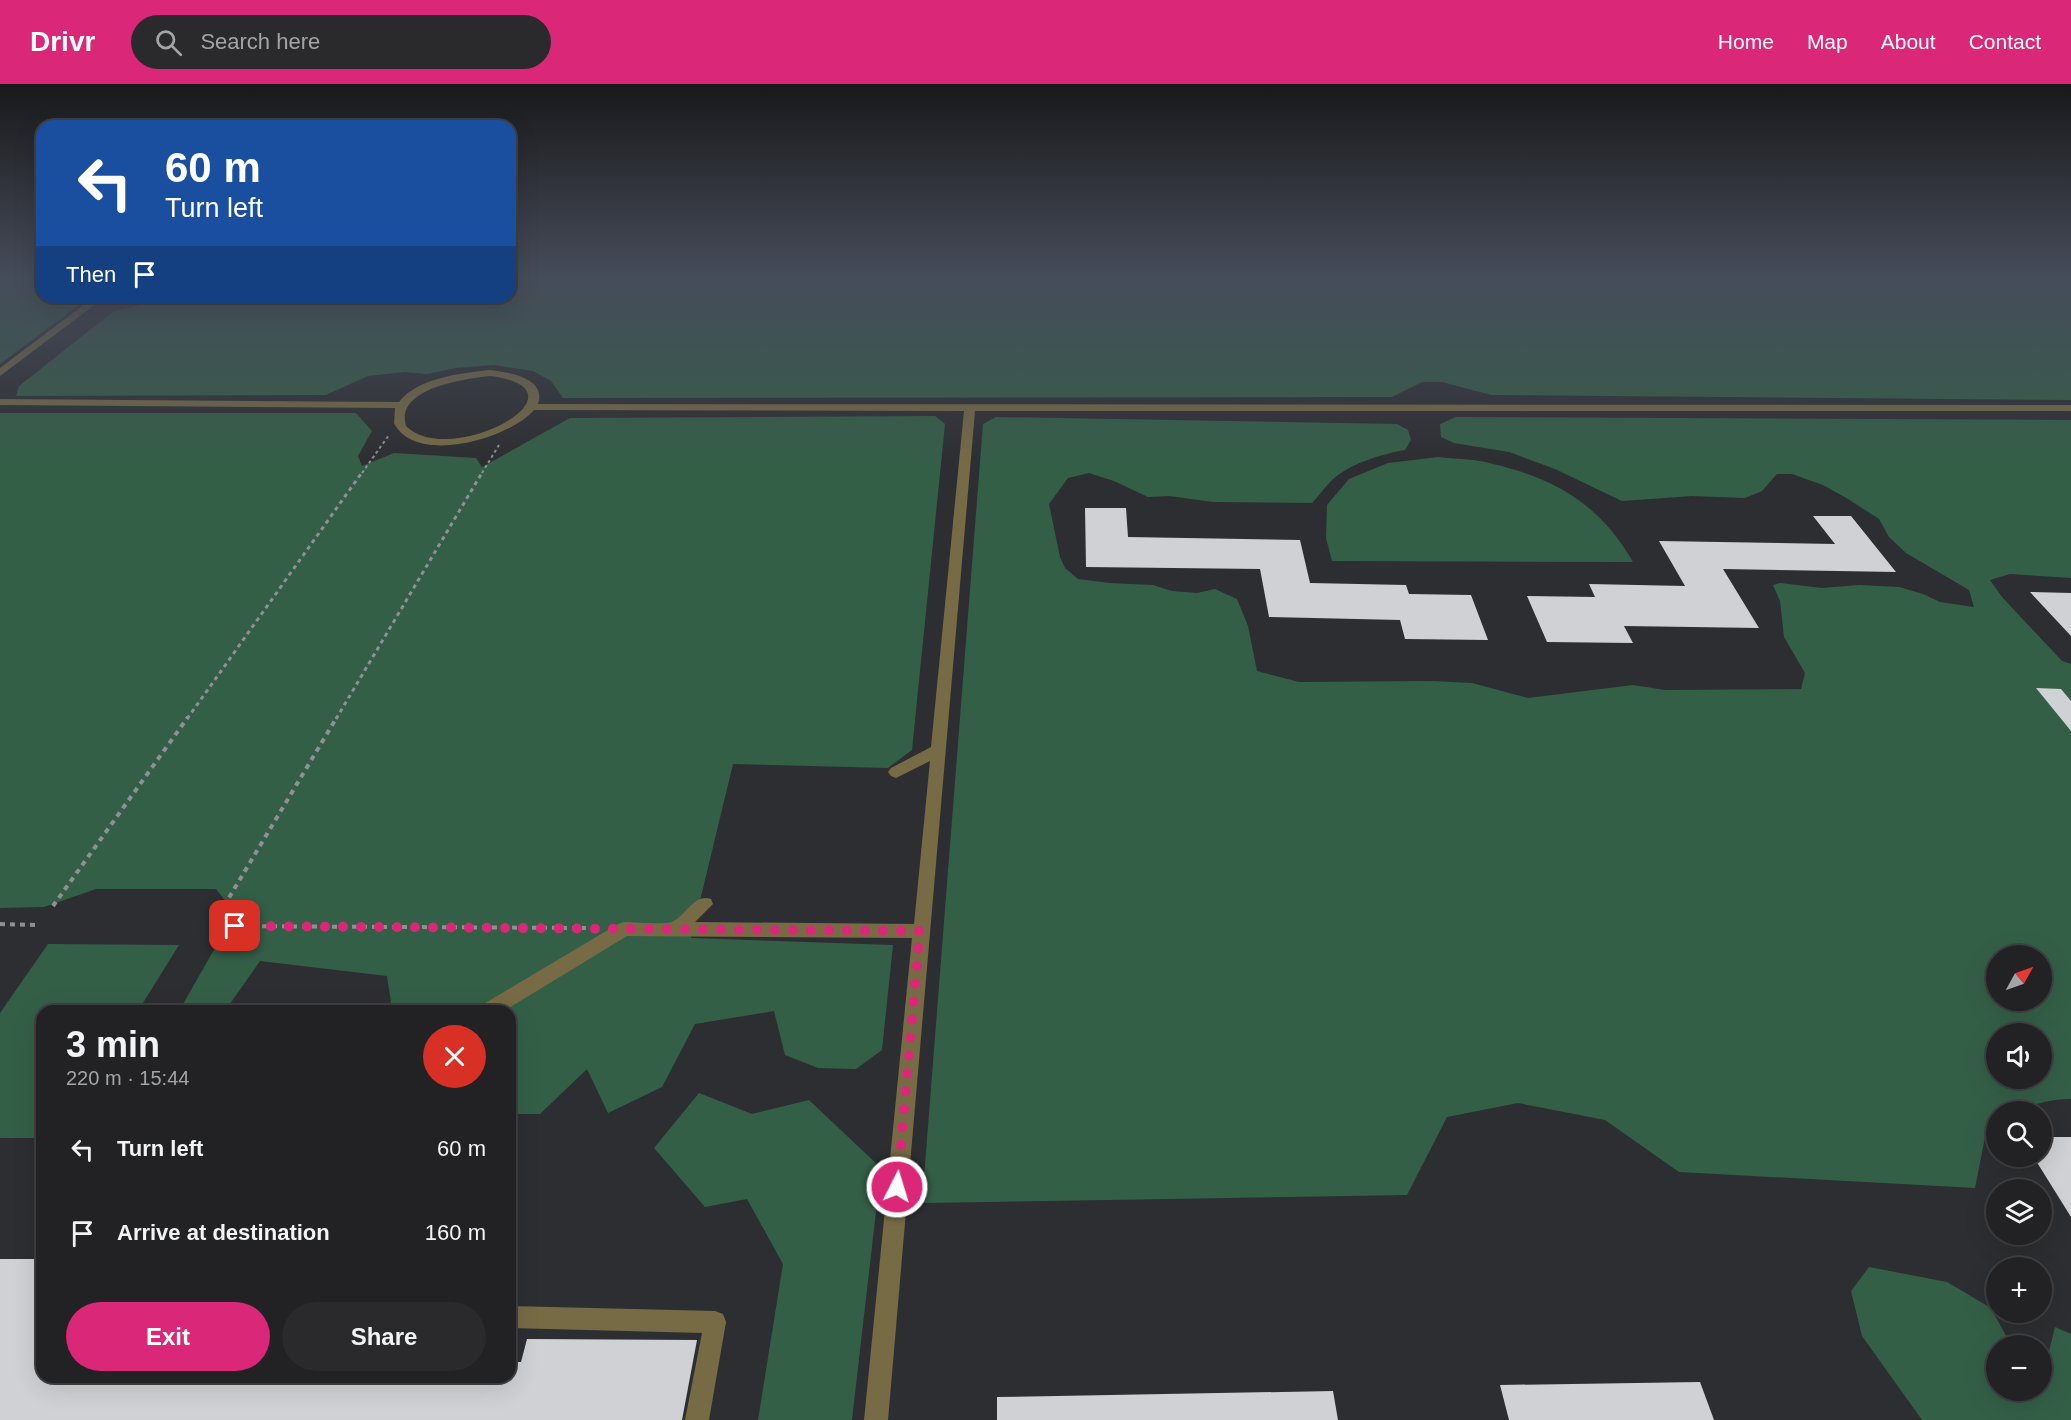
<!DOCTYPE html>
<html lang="en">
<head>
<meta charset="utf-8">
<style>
	:root { --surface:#222225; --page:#2a2a2d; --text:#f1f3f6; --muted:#a2a4a7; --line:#3f3f42; --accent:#db2777 }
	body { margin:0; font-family:Arial,sans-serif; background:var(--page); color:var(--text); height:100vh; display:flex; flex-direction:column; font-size:22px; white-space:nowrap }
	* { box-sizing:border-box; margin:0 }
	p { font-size:20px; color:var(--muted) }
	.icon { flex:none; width:33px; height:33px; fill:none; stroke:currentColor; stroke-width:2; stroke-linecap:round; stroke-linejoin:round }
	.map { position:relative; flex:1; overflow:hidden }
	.sheet { position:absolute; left:36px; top:921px; width:480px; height:378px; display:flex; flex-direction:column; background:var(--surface); border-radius:18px; box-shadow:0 6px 24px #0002,0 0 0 2px var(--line) }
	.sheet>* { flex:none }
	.banner { position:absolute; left:36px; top:36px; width:480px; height:183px; border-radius:18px; box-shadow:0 6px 24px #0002,0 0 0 2px var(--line); background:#1a4fa0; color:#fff; overflow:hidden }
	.needle { width:39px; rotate:50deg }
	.tools { position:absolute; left:1986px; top:861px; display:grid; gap:12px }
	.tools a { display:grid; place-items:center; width:66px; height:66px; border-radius:50%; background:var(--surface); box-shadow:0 6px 24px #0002,0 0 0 2px var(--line); font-size:30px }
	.pin { position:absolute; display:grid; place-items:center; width:51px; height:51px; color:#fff; margin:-26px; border-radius:12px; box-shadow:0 3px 9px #0006 }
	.me { position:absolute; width:66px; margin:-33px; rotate:5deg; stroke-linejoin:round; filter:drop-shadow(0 0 4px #0008) }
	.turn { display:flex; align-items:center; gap:21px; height:126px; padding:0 30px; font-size:27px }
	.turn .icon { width:78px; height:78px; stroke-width:2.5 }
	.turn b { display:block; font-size:42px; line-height:51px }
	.then { display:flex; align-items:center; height:57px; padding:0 30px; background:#0003; gap:12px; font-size:22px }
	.round { display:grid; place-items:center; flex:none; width:63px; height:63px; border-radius:32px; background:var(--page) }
	.head { display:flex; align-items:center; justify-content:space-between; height:102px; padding:0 30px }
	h1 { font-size:36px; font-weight:600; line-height:45px }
	.primary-button { display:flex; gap:12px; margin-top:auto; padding:12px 30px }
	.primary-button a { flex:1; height:69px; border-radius:36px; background:var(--accent); color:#fff; font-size:24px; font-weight:600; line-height:69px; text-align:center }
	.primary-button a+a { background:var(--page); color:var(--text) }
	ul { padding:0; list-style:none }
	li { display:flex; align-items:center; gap:18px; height:84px; padding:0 30px }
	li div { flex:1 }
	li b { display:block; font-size:22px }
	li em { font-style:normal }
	header { display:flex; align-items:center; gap:36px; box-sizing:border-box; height:84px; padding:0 30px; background:var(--accent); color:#fff }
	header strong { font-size:28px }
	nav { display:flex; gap:33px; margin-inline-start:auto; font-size:21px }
	.search { width:420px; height:54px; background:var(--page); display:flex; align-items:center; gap:15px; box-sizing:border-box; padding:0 21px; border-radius:33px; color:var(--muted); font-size:22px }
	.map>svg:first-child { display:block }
</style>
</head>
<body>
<header>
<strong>Drivr</strong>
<div class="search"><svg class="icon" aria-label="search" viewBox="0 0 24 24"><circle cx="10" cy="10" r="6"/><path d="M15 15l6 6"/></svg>Search here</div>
<nav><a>Home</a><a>Map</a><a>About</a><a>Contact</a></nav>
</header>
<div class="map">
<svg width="2071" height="1336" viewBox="0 0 2071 1336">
	<rect width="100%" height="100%" fill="#2d2e31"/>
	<g fill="#345f47" fill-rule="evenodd">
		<polygon points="0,194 42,200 42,213 90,213 0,280"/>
		<polygon points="510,194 2071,194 2071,316 1491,311 1442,298 1422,298 1392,313 563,314 551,297 533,287 494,281 456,284 427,290 405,288 368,292 326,311 16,312 19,302 114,227 177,213 207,219 239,218 260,213 510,213"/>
		<polygon points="0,329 356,329 372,347 358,372 362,382 394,369 476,374 482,383 570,334 935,332 945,340 912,666 888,684 733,680 691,854 893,861 882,966 856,985 818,984 785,971 774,927 695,940 662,1003 608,1029 587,985 540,1030 510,1030 510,927 385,927 391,918 387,892 260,877 225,927 179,927 235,829 216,805 96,805 44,823 0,824"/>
		<path d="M996 333 1397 340 1408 346 1411 356 1405 366C1382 370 1348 380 1331 397 1324 404 1319 412 1312 419L1213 418 1169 412 1148 413 1114 397 1089 389 1068 394 1049 420 1060 473 1065 484 1078 495 1109 499 1153 501 1172 507 1197 509 1215 505 1237 515 1248 542 1257 587 1299 598 1432 597 1472 599 1528 614 1633 601 1665 606 1801 605 1805 589 1784 553 1780 517 1773 501 1780 499 1822 504 1859 501 1899 503 1923 510 1940 518 1974 523 1969 506 1906 469 1889 453 1879 435 1848 415 1823 401 1792 390H1777L1762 407 1745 414 1692 412 1622 417 1555 385 1509 368 1454 359 1441 353 1440 340 1456 333 2071 336V494L2010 490 1990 496 2002 513 2062 577 2071 580V1015C2045 1014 2022 1027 1996 1028V1031L1989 1033 1975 1104 1679 1088 1605 1036 1518 1019 1447 1033 1407 1111 922 1119 983 340ZM1996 872H2042V916H1996ZM1996 950H2042V994H1996Z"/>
		<path d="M1438 373C1456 375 1476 375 1493 380 1557 395 1600 421 1633 478L1332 477 1326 454 1327 421 1349 395 1388 379Z"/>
		<polygon points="48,860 179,861 138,927 42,927 42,1054 0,1054 0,929"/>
		<polygon points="699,1009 752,1030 809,1016 881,1084 852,1336 758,1336 783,1180 747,1115 705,1123 654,1064"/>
		<polygon points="1869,1183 1947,1198 1991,1224 2011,1261 1996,1262 1996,1306 2036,1307 2037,1309 2042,1306 2042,1295 2055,1243 2071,1250 2071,1336 1922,1336 1862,1252 1851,1207"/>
	</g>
	<g fill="#cfd1d4">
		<polygon points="1085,424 1126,424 1128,453 1300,456 1310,499 1406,501 1409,510 1471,511 1488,556 1405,555 1400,536 1269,533 1260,485 1086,483"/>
		<polygon points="1813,432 1851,432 1896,488 1723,485 1759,544 1624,542 1633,559 1547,558 1527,512 1595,513 1589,500 1685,502 1659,457 1835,460"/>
		<polygon points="2030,508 2071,509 2071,552"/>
		<polygon points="2036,604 2061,605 2071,617 2071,647"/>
		<polygon points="2042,1053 2071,1053 2071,1133 2033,1072 2042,1072"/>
		<polygon points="0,1175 42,1175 42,1293 510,1293 510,1278 521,1278 527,1255 697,1256 682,1336 0,1336"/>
		<polygon points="1700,1298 1714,1336 1509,1336 1500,1301"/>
		<polygon points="1333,1307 1338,1336 997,1336 997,1313"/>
	</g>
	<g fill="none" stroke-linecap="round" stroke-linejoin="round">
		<g stroke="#8f9093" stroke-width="2" stroke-dasharray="3 3" stroke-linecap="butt">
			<polyline points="362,389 389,351"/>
			<polyline points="482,389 499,361"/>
		</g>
		<g stroke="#8f9093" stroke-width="3" stroke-dasharray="4 4" stroke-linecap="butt">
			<polyline points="187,635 363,387"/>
			<polyline points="336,635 483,387"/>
		</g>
		<g stroke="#8f9093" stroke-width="4" stroke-dasharray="5 5" stroke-linecap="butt">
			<polyline points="53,822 188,633"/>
			<polyline points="224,822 337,633"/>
			<polyline points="0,840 39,841"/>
			<polyline points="212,842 586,844"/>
		</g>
		<g fill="#776b46" fill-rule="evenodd">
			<polygon points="94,213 105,213 0,292 0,284"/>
			<path d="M490 286C508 288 547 294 538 320L2071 321V327H975L888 1336H864L912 854 627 852 504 927H479L482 921 618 840 624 838C635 838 663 841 672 838 686 832 694 809 711 815L713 820 695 838 914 840 930 677 896 694 891 692 888 688 891 684 931 663 964 327 534 326C509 355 415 382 394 339L395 324 0 321V315L399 318C417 294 462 289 490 286ZM490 292C597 306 450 386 406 342 395 304 464 295 490 292Z"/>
			<polygon points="510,1222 715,1227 723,1230 726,1238 709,1336 685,1336 702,1249 510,1244"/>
		</g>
	</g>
	<linearGradient id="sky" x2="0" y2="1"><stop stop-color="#19191b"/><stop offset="0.51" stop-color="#464c5a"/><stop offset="1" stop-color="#464c5a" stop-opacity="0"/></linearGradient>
	<rect width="2071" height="381" fill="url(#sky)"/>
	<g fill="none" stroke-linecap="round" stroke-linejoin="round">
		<polyline stroke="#db2777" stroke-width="10" stroke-dasharray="0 18" points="235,842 920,847 897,1103"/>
	</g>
</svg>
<div class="tools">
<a><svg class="needle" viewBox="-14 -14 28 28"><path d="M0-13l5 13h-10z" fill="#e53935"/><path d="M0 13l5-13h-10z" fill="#a2a4a7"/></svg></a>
<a><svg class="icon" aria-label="sound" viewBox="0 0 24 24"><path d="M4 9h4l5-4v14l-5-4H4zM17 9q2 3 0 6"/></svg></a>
<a><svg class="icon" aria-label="search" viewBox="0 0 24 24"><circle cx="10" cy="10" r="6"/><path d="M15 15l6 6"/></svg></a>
<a><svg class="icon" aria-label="layers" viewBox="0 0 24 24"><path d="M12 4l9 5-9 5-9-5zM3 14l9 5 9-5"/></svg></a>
<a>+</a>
<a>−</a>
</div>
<div class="pin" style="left:235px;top:842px;background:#d93025"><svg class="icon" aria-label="arrive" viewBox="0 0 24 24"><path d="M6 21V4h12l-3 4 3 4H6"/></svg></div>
<svg class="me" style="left:897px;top:1103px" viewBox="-20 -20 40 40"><circle r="17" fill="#db2777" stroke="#fff" stroke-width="3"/><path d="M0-11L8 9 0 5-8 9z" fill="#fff"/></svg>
<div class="banner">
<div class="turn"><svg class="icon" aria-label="left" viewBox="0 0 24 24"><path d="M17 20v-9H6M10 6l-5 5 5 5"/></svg><div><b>60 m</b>Turn left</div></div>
<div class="then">Then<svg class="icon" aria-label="arrive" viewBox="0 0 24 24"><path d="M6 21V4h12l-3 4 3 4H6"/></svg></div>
</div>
<section class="sheet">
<div class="head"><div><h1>3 min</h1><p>220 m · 15:44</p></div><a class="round" style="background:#d93025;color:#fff"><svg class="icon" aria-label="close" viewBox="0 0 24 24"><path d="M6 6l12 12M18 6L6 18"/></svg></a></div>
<ul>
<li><svg class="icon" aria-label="left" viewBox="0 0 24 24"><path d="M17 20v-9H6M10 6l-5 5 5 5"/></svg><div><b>Turn left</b></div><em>60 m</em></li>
<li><svg class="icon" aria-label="arrive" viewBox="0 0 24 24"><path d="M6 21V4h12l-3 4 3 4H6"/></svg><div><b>Arrive at destination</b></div><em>160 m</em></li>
</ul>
<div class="primary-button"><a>Exit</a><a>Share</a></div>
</section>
</div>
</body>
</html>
